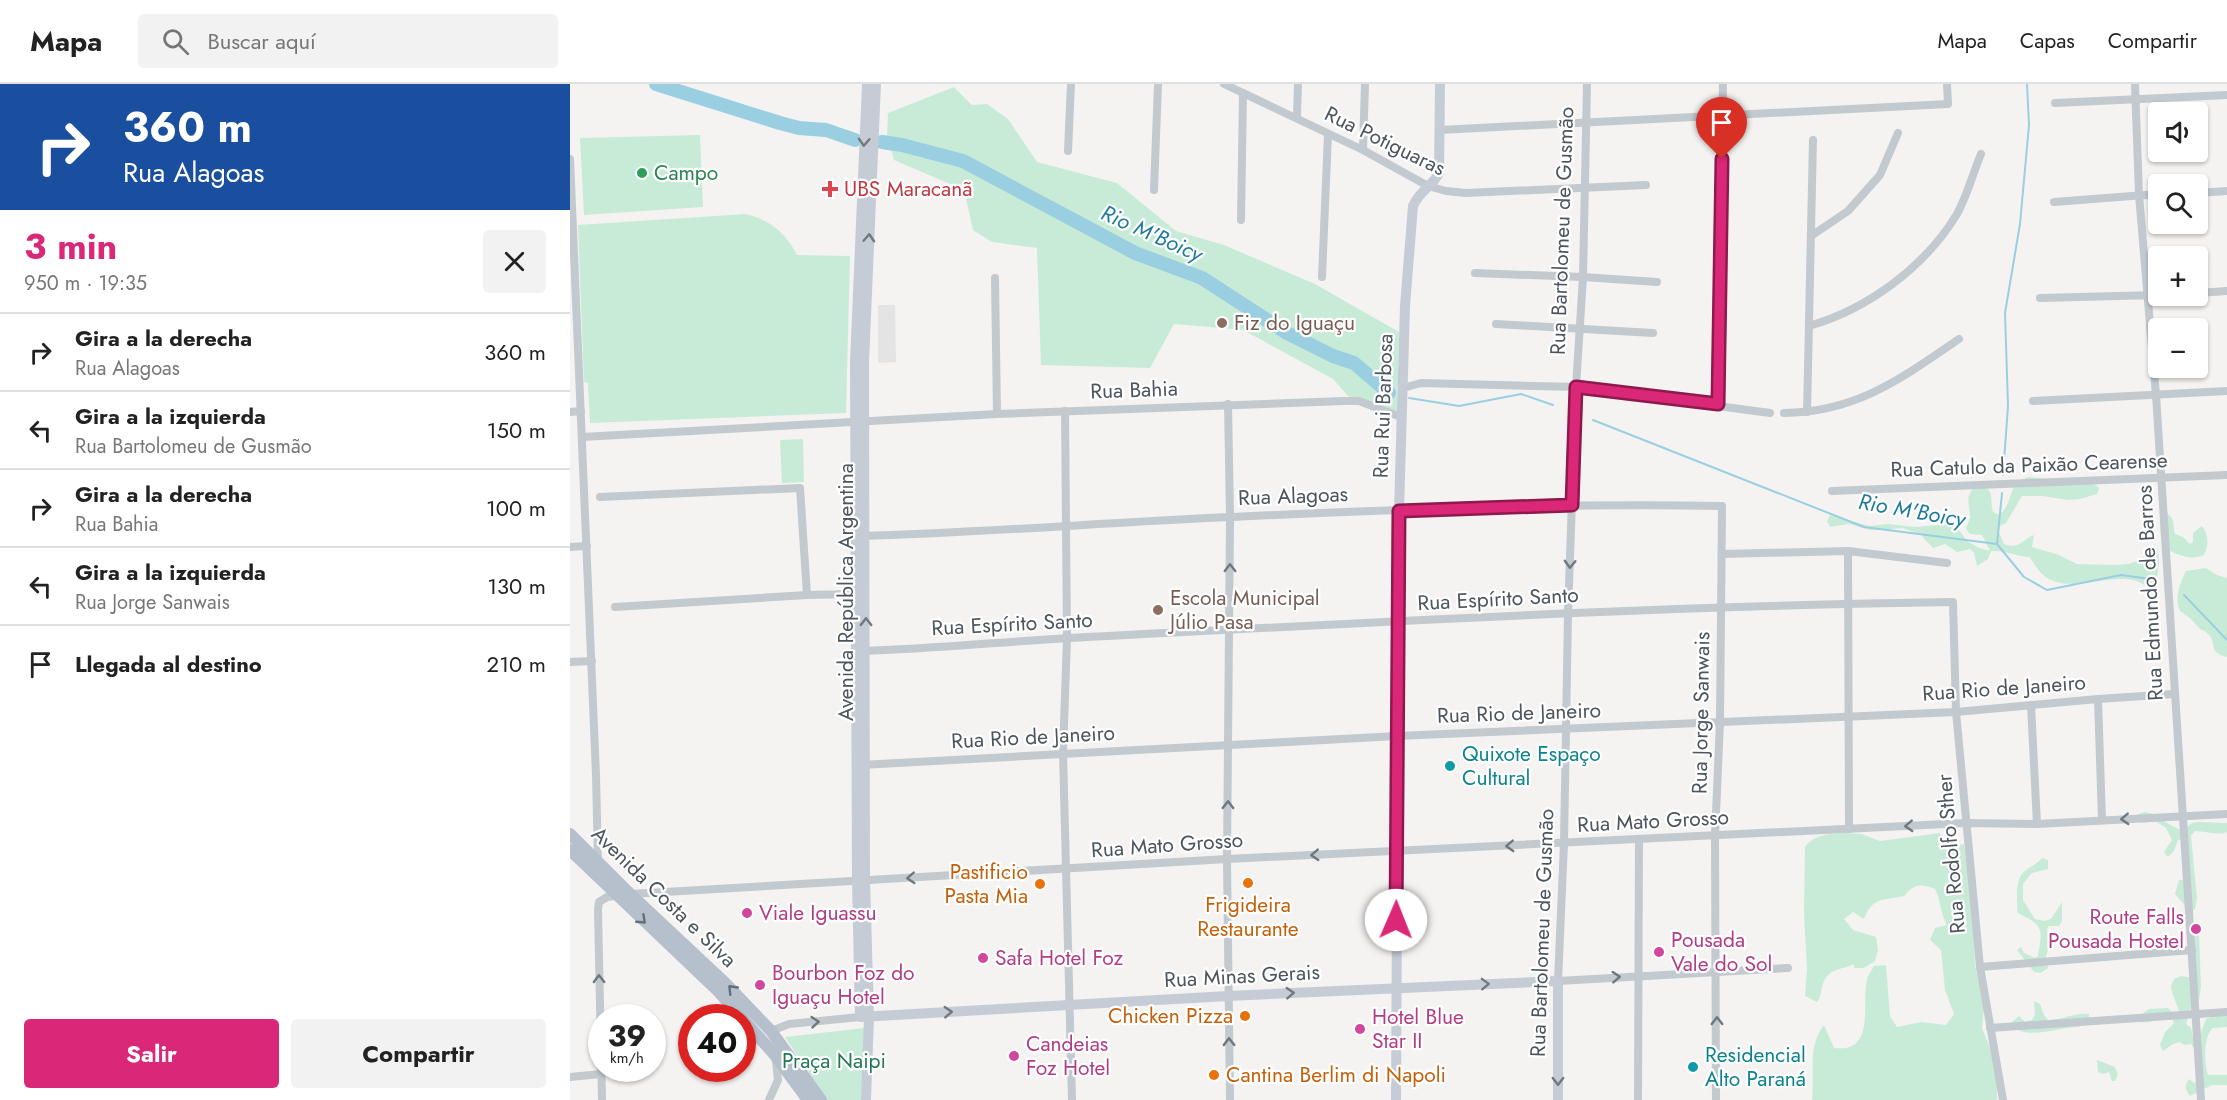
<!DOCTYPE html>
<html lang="es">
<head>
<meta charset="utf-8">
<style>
	:root { --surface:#fff; --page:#f2f2f2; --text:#222; --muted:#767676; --line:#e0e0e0; --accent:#db2777 }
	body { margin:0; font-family:Jost,sans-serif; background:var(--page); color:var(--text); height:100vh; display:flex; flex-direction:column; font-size:22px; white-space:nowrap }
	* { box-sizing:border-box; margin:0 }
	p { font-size:20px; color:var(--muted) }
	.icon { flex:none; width:33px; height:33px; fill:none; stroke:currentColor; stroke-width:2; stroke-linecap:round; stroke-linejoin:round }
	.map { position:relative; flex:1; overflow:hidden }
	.side { display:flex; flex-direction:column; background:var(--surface); width:570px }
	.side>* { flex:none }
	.banner { background:#1a4fa0; color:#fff; overflow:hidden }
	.buttons { position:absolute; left:1578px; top:18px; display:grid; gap:12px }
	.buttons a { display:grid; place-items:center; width:60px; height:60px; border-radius:6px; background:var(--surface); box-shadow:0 2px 4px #0004; font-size:30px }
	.speed { position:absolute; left:18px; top:920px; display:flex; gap:12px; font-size:30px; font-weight:700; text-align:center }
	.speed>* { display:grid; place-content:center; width:78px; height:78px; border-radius:50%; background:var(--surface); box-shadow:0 2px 4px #0004; line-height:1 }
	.speed small { font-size:15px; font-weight:400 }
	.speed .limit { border:9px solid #d22; background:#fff; color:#111 }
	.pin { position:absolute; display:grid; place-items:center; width:51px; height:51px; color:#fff; margin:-62px -26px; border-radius:50% 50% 50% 0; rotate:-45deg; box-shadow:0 0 6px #0007 }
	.pin .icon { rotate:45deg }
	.me { position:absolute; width:66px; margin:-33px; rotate:1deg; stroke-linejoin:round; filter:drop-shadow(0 0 4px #0008) }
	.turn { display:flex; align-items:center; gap:21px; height:126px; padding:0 24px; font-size:27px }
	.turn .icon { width:78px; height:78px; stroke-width:2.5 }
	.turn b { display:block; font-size:42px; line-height:51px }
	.round { display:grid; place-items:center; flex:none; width:63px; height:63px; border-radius:6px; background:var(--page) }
	.head { display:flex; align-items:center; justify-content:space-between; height:102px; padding:0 24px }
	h1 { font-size:36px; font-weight:700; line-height:45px; color:var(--accent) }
	.action { display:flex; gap:12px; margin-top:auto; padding:12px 24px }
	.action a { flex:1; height:69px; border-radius:6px; background:var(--accent); color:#fff; font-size:24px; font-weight:700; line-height:69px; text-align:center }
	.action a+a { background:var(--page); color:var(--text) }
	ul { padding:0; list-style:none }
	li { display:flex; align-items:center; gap:18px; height:78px; padding:0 24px; border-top:2px solid var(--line) }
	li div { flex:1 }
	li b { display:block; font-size:22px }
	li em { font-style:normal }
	header { display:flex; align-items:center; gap:36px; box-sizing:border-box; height:84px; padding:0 30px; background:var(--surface); border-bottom:2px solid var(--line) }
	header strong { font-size:28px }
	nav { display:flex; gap:33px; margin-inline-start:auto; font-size:21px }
	.search { width:420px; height:54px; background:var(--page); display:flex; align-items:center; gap:15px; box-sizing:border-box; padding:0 21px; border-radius:6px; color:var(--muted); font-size:22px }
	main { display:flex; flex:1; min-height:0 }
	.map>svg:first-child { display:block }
</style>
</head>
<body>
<header>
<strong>Mapa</strong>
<div class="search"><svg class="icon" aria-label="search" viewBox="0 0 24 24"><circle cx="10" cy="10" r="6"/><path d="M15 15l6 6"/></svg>Buscar aquí</div>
<nav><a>Mapa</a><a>Capas</a><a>Compartir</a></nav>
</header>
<main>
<section class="side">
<div class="banner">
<div class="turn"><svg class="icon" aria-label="right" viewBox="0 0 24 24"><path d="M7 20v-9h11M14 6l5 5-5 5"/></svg><div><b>360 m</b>Rua Alagoas</div></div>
</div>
<div class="head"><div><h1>3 min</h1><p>950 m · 19:35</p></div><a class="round"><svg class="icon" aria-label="close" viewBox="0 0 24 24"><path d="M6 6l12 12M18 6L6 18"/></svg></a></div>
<ul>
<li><svg class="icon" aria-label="right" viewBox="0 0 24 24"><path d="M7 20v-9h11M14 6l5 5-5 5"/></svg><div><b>Gira a la derecha</b><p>Rua Alagoas</p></div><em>360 m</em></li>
<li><svg class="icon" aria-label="left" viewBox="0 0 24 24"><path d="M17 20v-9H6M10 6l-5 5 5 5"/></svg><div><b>Gira a la izquierda</b><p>Rua Bartolomeu de Gusmão</p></div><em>150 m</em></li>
<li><svg class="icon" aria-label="right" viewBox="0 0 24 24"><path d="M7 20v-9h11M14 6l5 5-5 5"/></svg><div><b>Gira a la derecha</b><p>Rua Bahia</p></div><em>100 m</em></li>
<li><svg class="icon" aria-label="left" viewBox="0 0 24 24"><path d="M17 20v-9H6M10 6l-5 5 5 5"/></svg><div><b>Gira a la izquierda</b><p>Rua Jorge Sanwais</p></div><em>130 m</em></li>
<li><svg class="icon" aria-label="arrive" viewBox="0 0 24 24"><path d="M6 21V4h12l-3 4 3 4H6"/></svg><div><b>Llegada al destino</b></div><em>210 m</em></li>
</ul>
<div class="action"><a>Salir</a><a>Compartir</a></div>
</section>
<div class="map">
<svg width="1657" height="1016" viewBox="0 0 1657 1016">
	<rect width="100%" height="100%" fill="#f4f3f2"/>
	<polygon fill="#e5e4e4" points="308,221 325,221 326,278 308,279"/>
	<g fill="#c8ebd7">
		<polygon points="384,3 402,21 417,20 438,35 467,78 547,99 606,147 654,161 745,200 829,248 827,327 778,312 763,295 673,246 604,240 580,284 471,281 467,164 422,158 403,146 394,106 324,76 317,52 318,29"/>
		<polygon points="130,51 133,123 14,131 10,54"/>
		<path d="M175 130C199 135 216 149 227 171L280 172 276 329 20 339 18 299 14 298 8 141Z"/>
		<polygon points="233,355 234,398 212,399 210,356"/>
		<path d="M1459 393 1524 400 1529 404 1527 410 1510 415 1498 416 1472 412H1452L1436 439 1430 442 1429 448 1434 460C1449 466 1451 456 1464 451L1462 463 1489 471 1507 480 1545 481 1559 480 1572 475 1575 469V462H1583L1588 466 1589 477 1587 497 1582 501 1576 502C1550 481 1497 516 1471 489 1466 484 1464 478 1459 473 1446 472 1435 466 1421 467L1418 475 1407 482 1404 469 1400 465 1387 468 1375 460 1363 464 1350 450 1332 444 1312 446H1300L1279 440 1260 443 1257 437 1260 431 1299 442 1318 440 1345 443 1379 440 1390 447 1397 457 1409 464 1420 467 1412 451 1400 450 1396 445C1397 440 1401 435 1400 431 1399 419 1395 412 1405 403 1427 402 1419 414 1423 428L1429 431C1446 417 1435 399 1459 393Z"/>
		<path d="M1595 429C1605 432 1603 441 1605 450L1613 453 1620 460 1623 458V449L1632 442C1639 451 1639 461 1634 471 1620 477 1607 471 1595 464L1591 453 1590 434Z"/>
		<path d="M1636 484 1647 491 1657 494V573L1650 571 1645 567 1641 553 1636 548 1630 545 1621 535 1610 527C1604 514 1610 499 1616 487Z"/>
		<path d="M1575 728 1593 732 1595 738 1612 747 1622 739 1629 738 1657 739V748C1647 752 1636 747 1625 747L1621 752 1627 814 1625 826 1618 825 1605 810 1609 796H1615L1614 755 1608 756 1604 767 1598 773 1594 768 1602 756 1596 744 1585 737 1572 739 1566 736 1568 730Z"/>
		<path d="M1277 749 1291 750 1310 757 1370 749 1372 755 1380 760 1384 755 1387 761 1394 760 1402 827 1405 881 1414 923 1412 944 1420 964 1427 1000V1016H1242C1245 990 1237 962 1254 941L1264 964C1306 969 1291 922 1297 895 1298 891 1302 886 1304 882L1316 881 1320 932 1327 943 1351 938 1376 941 1384 930 1375 906 1371 866 1360 856 1365 844 1377 841C1370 829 1371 817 1365 805 1351 799 1344 800 1334 812 1313 817 1303 812 1294 835L1283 828 1274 835 1283 846 1306 853 1308 866 1305 877 1294 884H1284V880C1272 886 1258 884 1253 900 1250 907 1252 912 1247 918L1235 912 1237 885 1234 829 1235 763C1244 750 1262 749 1277 749Z"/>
		<path d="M1472 774 1478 776V785L1462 789 1453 800V816L1465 835 1474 837 1481 835 1492 818V837L1489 842H1479L1477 845 1480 859 1476 872 1478 884 1471 889 1464 888 1447 866 1451 863 1454 869 1465 874 1468 872C1473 843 1473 842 1448 829L1447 826C1448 813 1444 796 1455 787 1461 782 1467 780 1472 774Z"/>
		<path d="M1625 850H1629L1631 903 1629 915 1623 917 1616 940 1621 944 1623 953 1629 954 1636 935 1657 927V943L1643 944C1633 952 1634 980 1638 991H1657V1001H1642L1620 1012C1615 1006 1614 1002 1619 995L1624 999 1628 997 1625 966 1621 960 1615 961 1609 958 1603 960 1593 967 1590 961 1595 948 1604 939 1601 933C1590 932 1582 940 1571 938L1569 932 1579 925 1598 924 1604 930 1609 927 1602 908 1601 902 1604 895 1611 892 1623 894Z"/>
		<path d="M1464 917 1470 920 1474 931 1478 936C1492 936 1505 928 1519 930V937L1514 941 1508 943C1487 943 1456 958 1440 940L1449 932 1455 938 1462 936 1465 930Z"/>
		<polygon points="294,944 292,1016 256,1016 215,953"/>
		<polygon points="1527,976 1545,983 1548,990 1545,997 1542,997 1539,988 1533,990 1528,988"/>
	</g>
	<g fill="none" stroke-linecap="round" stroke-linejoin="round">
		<g stroke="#9acfe2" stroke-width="2">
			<polyline points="839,314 889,322 951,310 983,321"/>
			<polyline points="1023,336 1294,443 1427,460 1454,493 1477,506 1551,491 1580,495"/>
			<polyline points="1433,391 1438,322 1435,229 1450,140 1459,41 1457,0"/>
			<polyline points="1427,460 1432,409"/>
			<polyline points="1614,511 1657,556"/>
		</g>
		<g stroke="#9acfe2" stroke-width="14">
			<polyline points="86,0 210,39 229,44 256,46 285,56"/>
			<polyline points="312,58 332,61 393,77 565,169 632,194 717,249 763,272 784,279 819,309"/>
		</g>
		<g stroke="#c2c9cf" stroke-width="8">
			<polyline points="654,0 793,66 858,102 876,107 896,109 1076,101"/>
			<polyline points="1017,0 1013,193 1006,303 998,530 994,759 988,897 1218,884"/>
			<polyline points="1565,0 1569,111 1586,311 1631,1016"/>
			<polyline points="1485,19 1657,11"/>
			<polyline points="727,33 728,0"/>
			<polyline points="870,46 1378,20 1377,0"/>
			<polyline points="793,66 795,0"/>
			<polyline points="498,67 501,0"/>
			<polyline points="0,75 26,691 28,778"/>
			<polyline points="584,106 588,0"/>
			<polyline points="1628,109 1657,107"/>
			<polyline points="1484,118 1588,110"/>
			<polyline points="671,136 673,9"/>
			<polyline points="1241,152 1278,127 1310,91 1328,49"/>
			<polyline points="905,189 1013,193 1087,198"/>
			<polyline points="752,193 758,50"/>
			<polyline points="425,194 427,330"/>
			<polyline points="1628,209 1657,207"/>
			<polyline points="1470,214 1588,211"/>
			<polyline points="926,240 1083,249"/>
			<path d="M1239 242C1298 225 1355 183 1387 130 1397 112 1403 89 1411 70"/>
			<polyline points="833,304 851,299 1006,303 1200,329"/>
			<polyline points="1463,317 1657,307"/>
			<polyline points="658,320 660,433 657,775 660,1016"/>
			<polyline points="1148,320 1153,0"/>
			<polyline points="495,327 497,554 493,669 502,1016"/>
			<polyline points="0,328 11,327"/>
			<polyline points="1237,328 1243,56"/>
			<path d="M1214 329C1287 328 1332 294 1389 255"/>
			<polyline points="12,353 427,330 774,317 789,317 831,333"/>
			<polyline points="1262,407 1657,391"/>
			<polyline points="30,413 230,404 237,511"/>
			<path d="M290 452C414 449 538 438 662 433 825 425 989 419 1152 422L1150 638 1145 752 1146 1016"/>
			<polyline points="0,463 17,462"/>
			<polyline points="1278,467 1279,745"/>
			<polyline points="1152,470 1278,467 1377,479"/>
			<polyline points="45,523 237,511 286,510"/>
			<path d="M291 567C360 565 430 558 499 554 793 539 1088 522 1383 518L1386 628 1410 883 1433 1016"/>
			<polyline points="0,578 22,577"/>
			<polyline points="1528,615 1532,736"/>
			<polyline points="1461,621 1467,740"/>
			<polyline points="291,681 827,652 1386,628 1528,615 1604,610"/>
			<polyline points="1410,883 1622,866"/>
			<polyline points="1420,944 1657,928"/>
			<polyline points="201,947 219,940 290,933"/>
			<polyline points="0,993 31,990"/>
			<polyline points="32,1016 28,825 29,818 37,813 60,810 657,775 1396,739 1467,740 1657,730"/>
			<polyline points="199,1016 208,996 206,977"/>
			<polyline points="1068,1016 1069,755"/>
		</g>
		<g stroke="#c6ccd6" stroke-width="10">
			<polyline points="297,0 285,278 287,797 290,933 658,912 988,897 988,1016"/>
			<polyline points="296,1016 299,933 295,796 294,278 306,0"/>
			<path d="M826 1016 829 427 835 222 843 122C850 106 862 103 869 89L870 0"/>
		</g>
		<g stroke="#b6c0cd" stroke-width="12">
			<polyline points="0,750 60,810 155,899 201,947 251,1016"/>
			<polyline points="0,766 149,908 171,933"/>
			<polyline points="172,934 204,970 238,1016"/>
		</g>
	</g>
	<defs><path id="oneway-chevron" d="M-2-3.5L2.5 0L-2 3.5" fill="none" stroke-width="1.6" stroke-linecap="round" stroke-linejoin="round" transform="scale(1.5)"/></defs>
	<g stroke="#717881">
		<use href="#oneway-chevron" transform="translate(294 58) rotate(93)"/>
		<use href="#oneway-chevron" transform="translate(299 154) rotate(-87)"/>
		<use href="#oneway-chevron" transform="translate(296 538) rotate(-90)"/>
		<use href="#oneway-chevron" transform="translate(915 900) rotate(-2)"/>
		<use href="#oneway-chevron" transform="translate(720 909) rotate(-3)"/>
		<use href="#oneway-chevron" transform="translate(378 928) rotate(-3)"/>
		<use href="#oneway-chevron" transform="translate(988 997) rotate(90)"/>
	</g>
	<g stroke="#6f777f">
		<use href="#oneway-chevron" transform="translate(1000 480) rotate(92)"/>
		<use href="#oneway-chevron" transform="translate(660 484) rotate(-90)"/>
		<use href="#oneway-chevron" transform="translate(658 721) rotate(-89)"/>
		<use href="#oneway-chevron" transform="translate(1555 735) rotate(177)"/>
		<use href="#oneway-chevron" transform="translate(1339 742) rotate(177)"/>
		<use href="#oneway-chevron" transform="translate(940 762) rotate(177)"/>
		<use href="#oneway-chevron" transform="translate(745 771) rotate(177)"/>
		<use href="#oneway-chevron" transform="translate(341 794) rotate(177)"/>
		<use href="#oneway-chevron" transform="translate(1046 893) rotate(-3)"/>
		<use href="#oneway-chevron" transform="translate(29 895) rotate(-91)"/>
		<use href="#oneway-chevron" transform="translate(1147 937) rotate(-90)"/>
		<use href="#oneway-chevron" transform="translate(245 938) rotate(-5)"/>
		<use href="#oneway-chevron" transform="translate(659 958) rotate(-91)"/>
	</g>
	<g stroke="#666f79">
		<use href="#oneway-chevron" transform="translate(72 836) rotate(43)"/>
		<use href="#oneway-chevron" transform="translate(162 905) rotate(-134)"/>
	</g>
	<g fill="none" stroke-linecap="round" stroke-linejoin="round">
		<g stroke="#8e194d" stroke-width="15">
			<polyline id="route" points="826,836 829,427 1002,421 1006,303 1148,320 1152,75"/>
		</g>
		<use href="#route" stroke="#db2777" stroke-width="10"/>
	</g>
	<circle fill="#2e9e5b" stroke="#fff" stroke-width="2" cx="72" cy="89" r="6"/>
	<path fill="#e0444e" stroke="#fff" stroke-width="2" d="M257 96h6v6h6v6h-6v6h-6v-6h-6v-6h6z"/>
	<g fill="#8d6e63" stroke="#fff" stroke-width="2">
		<circle cx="652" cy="239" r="6"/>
		<circle cx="588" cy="526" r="6"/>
	</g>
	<g fill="#0f9aa8" stroke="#fff" stroke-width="2">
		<circle cx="880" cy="682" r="6"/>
		<circle cx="1123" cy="983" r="6"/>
	</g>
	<g fill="#e8710a" stroke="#fff" stroke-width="2">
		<circle cx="678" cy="799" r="6"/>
		<circle cx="470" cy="800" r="6"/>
		<circle cx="675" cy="932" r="6"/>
		<circle cx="644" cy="991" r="6"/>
	</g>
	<g fill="#d1479c" stroke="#fff" stroke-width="2">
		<circle cx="177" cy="829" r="6"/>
		<circle cx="1626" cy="845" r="6"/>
		<circle cx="1089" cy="868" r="6"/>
		<circle cx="413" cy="874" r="6"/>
		<circle cx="190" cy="901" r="6"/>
		<circle cx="790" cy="945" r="6"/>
		<circle cx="444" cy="972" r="6"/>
	</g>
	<g text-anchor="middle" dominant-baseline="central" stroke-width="4.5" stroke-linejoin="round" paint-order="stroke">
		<g font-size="21" fill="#4c545d" stroke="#fff">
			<text transform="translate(815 57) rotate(26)">Rua Potiguaras</text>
			<text transform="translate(992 147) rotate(-88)">Rua Bartolomeu de Gusmão</text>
			<text transform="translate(564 306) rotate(-2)">Rua Bahia</text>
			<text transform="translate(813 322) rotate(-88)">Rua Rui Barbosa</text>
			<text transform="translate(1459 381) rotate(-2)">Rua Catulo da Paixão Cearense</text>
			<text transform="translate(723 412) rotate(-2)">Rua Alagoas</text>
			<text transform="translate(276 508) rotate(-90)">Avenida República Argentina</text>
			<text transform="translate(1580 509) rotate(-93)">Rua Edmundo de Barros</text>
			<text transform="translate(928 515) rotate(-3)">Rua Espírito Santo</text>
			<text transform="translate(442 540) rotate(-3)">Rua Espírito Santo</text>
			<text transform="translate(1434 604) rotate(-4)">Rua Rio de Janeiro</text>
			<text transform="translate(949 629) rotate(-2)">Rua Rio de Janeiro</text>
			<text transform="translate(1131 629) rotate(-89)">Rua Jorge Sanwais</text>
			<text transform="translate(463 653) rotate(-3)">Rua Rio de Janeiro</text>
			<text transform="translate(1083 737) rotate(-3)">Rua Mato Grosso</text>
			<text transform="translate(597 761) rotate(-4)">Rua Mato Grosso</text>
			<text transform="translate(1381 770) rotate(-95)">Rua Rodolfo Sther</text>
			<text transform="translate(94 813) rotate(44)">Avenida Costa e Silva</text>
			<text transform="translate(972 849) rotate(-88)">Rua Bartolomeu de Gusmão</text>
			<text transform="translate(672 892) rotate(-3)">Rua Minas Gerais</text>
		</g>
		<g font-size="21" fill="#27864d" stroke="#fff" text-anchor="start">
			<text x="84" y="89">Campo</text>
		</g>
		<g font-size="21" fill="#be3a42" stroke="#fff" text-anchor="start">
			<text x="274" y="105">UBS Maracanã</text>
		</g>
		<g font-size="21" fill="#785e54" stroke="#fff" text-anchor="start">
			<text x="664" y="239">Fiz do Iguaçu</text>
			<text x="600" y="514">Escola Municipal<tspan x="600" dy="24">Júlio Pasa</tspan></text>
		</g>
		<g font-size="21" fill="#0d838f" stroke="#fff" text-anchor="start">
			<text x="892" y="670">Quixote Espaço<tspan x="892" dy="24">Cultural</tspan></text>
			<text x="1135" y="971">Residencial<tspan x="1135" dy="24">Alto Paraná</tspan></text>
		</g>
		<g font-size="21" fill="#c56008" stroke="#fff" text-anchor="end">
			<text x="458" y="788">Pastificio<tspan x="458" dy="24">Pasta Mia</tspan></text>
			<text x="678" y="821" text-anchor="middle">Frigideira<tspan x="678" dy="24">Restaurante</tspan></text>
			<text x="663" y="932">Chicken Pizza</text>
			<text x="656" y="991" text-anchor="start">Cantina Berlim di Napoli</text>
		</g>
		<g font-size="21" fill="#b23c85" stroke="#fff" text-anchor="start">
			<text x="189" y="829">Viale Iguassu</text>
			<text x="1614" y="833" text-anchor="end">Route Falls<tspan x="1614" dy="24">Pousada Hostel</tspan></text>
			<text x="1101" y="856">Pousada<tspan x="1101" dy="24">Vale do Sol</tspan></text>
			<text x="425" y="874">Safa Hotel Foz</text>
			<text x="202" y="889">Bourbon Foz do<tspan x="202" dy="24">Iguaçu Hotel</tspan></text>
			<text x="802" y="933">Hotel Blue<tspan x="802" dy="24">Star II</tspan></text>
			<text x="456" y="960">Candeias<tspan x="456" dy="24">Foz Hotel</tspan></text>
		</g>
		<g font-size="21" fill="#247753" stroke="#fff">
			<text x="264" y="977">Praça Naipi</text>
		</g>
		<g font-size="22" font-style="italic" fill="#1f7b9d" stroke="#fff">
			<text transform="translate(582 149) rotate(24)">Rio M'Boicy</text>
			<text transform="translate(1342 426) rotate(10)">Rio M'Boicy</text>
		</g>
	</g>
</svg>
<div class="buttons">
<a><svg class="icon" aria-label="sound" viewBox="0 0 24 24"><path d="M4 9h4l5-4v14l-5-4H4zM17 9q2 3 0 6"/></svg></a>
<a><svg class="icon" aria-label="search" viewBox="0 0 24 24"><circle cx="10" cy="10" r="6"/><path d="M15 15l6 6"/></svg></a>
<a>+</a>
<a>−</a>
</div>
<div class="speed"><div>39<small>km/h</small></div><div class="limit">40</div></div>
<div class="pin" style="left:1152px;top:75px;background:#d93025"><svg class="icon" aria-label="arrive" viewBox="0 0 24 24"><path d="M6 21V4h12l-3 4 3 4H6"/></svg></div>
<svg class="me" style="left:826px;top:836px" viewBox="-20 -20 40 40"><circle r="19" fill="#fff"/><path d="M0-13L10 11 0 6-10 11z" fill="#db2777"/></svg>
</div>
</main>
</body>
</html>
